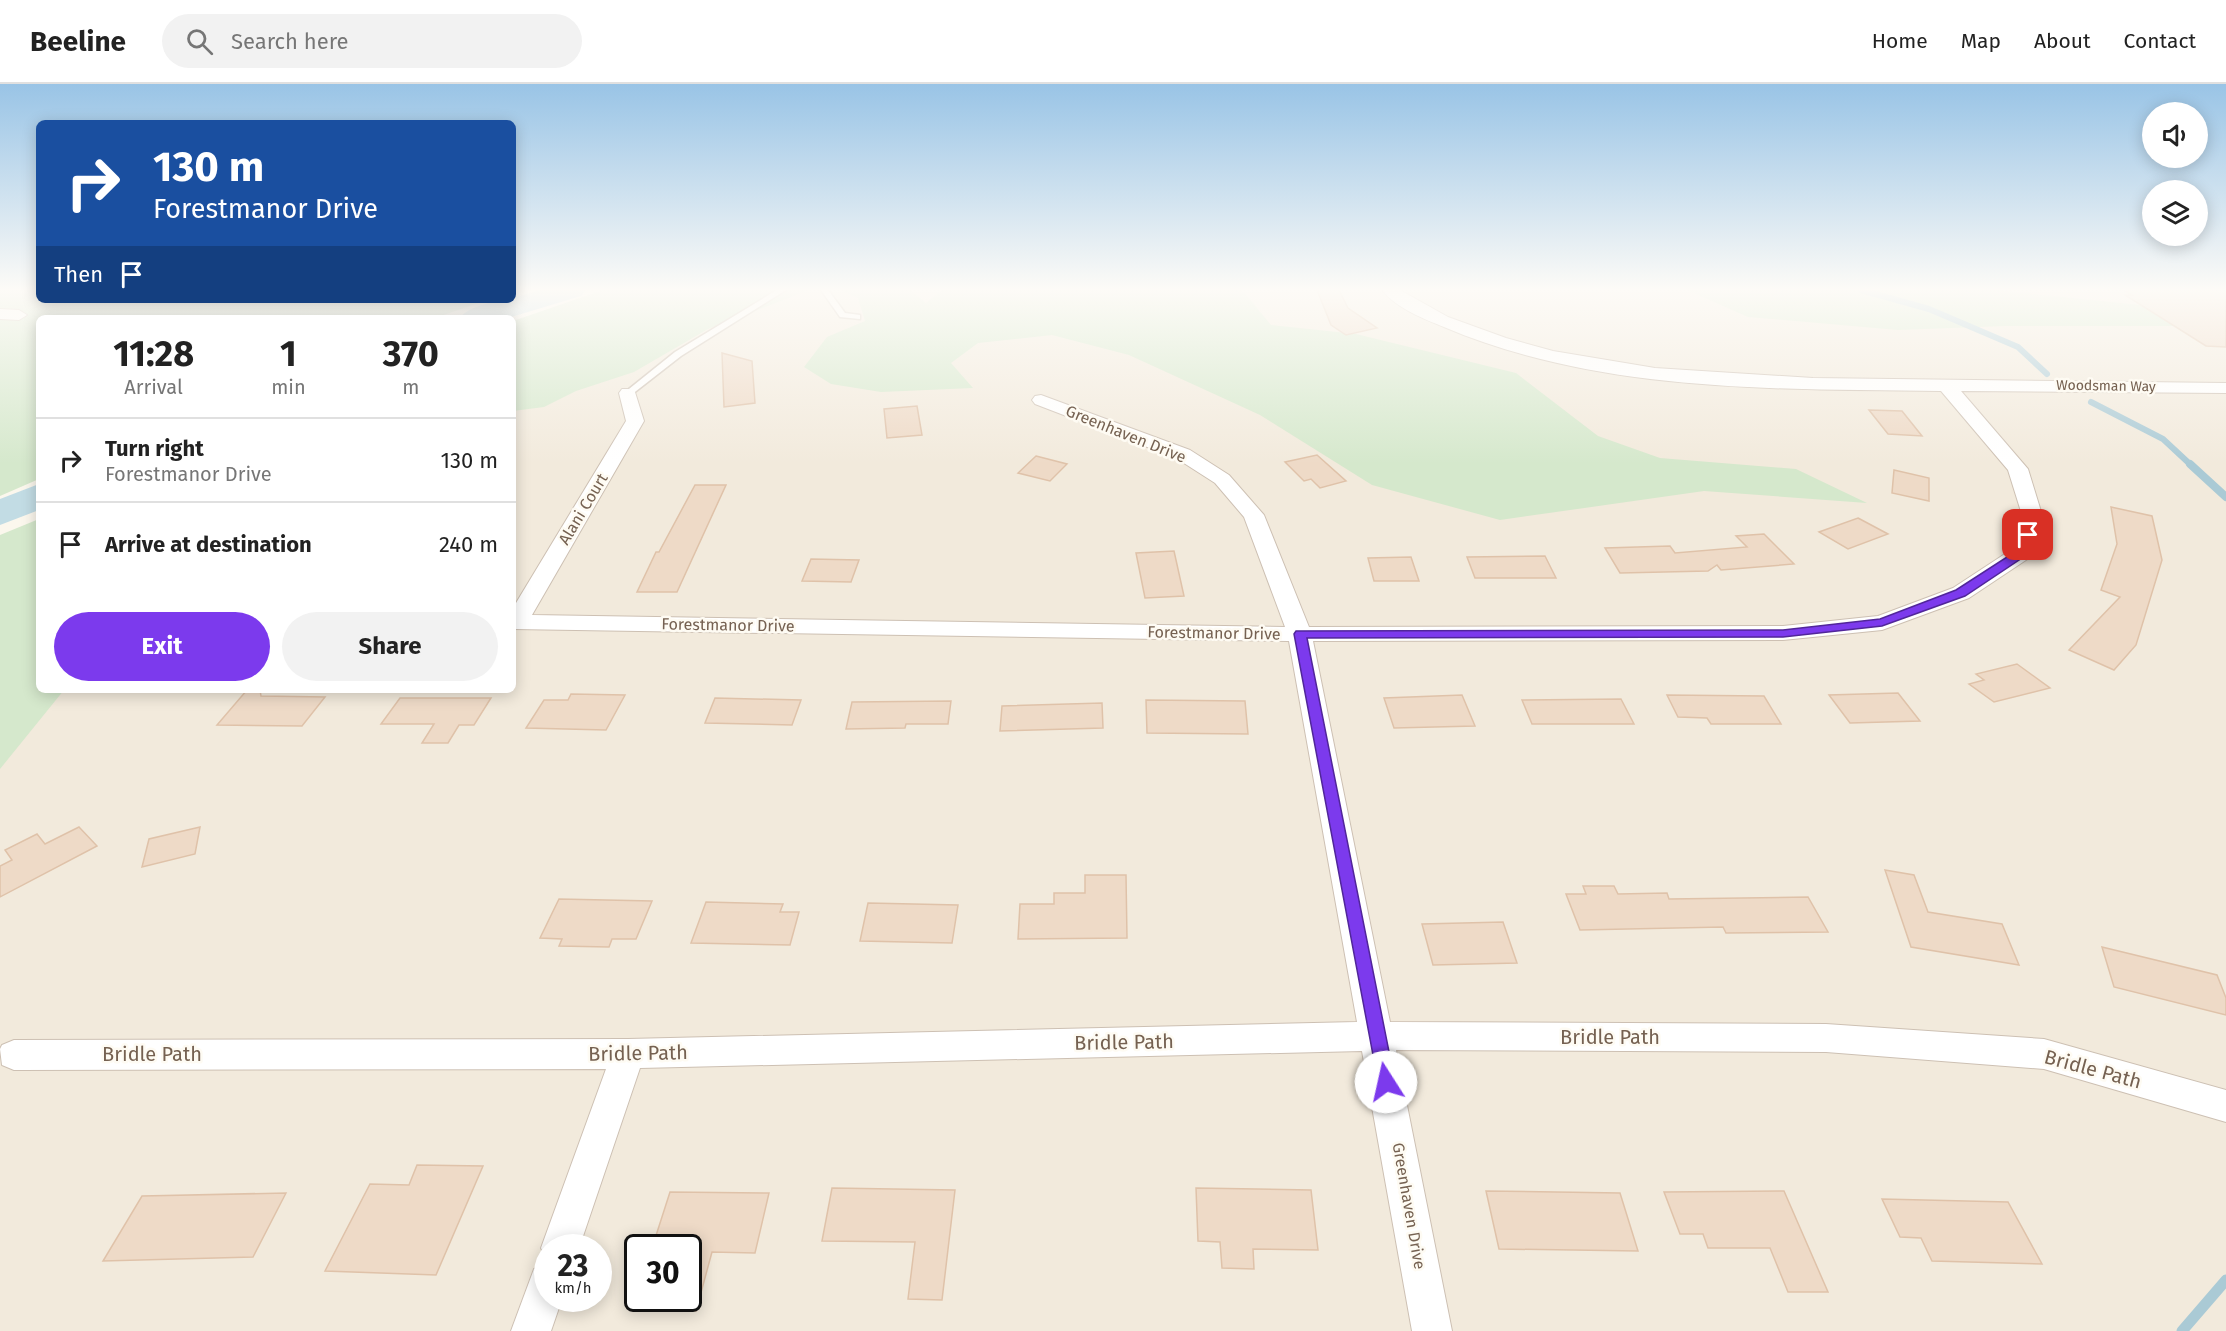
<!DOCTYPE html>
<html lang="en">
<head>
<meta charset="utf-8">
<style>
	:root { --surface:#fff; --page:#f2f2f2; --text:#222; --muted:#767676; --line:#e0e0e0; --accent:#7c3aed }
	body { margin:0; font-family:"Fira Sans",sans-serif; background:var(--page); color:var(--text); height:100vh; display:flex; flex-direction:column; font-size:22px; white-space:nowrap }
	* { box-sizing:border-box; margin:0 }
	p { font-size:20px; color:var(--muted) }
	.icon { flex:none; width:33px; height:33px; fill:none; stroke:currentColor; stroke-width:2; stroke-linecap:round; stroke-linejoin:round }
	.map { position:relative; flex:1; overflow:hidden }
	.details { position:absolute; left:36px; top:231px; width:480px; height:378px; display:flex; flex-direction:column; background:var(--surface); border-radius:9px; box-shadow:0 3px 15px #0003 }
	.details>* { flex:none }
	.guide { position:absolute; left:36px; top:36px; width:480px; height:183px; border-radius:9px; box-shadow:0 3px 15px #0003; background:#1a4fa0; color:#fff; overflow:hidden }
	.buttons { position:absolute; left:2142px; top:18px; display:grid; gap:12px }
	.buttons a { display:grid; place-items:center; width:66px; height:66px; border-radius:50%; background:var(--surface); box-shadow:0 3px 15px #0003; font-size:30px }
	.speed { position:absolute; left:534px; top:1150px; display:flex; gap:12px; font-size:30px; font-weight:700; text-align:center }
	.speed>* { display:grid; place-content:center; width:78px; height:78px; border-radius:50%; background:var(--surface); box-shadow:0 3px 15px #0003; line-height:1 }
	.speed small { font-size:15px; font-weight:400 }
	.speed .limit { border:3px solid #111; border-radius:9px; background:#fff; color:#111 }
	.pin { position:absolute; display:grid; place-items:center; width:51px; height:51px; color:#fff; margin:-26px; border-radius:12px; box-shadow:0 3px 9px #0006 }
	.me { position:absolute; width:66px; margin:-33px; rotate:350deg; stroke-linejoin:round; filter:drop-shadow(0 0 4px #0008) }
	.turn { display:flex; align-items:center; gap:21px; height:126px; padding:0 18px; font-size:27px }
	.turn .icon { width:78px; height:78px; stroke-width:2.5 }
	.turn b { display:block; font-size:42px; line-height:51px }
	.then { display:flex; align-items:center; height:57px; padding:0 18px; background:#0003; gap:12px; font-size:22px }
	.eta { display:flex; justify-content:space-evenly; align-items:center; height:102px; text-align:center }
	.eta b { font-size:36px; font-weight:700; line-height:42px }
	.primary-button { display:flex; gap:12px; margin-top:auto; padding:12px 18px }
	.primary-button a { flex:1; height:69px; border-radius:36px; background:var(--accent); color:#fff; font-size:24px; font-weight:700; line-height:69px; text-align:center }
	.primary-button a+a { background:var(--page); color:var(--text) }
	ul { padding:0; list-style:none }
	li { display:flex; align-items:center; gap:18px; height:84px; padding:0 18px; border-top:2px solid var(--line) }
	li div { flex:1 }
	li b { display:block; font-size:22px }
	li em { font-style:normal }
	header { display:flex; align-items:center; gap:36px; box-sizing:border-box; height:84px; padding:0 30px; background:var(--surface); border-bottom:2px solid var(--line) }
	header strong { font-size:28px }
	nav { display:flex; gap:33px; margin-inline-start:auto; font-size:21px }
	.search { width:420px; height:54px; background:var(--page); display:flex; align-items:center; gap:15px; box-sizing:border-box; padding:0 21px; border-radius:33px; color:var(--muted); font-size:22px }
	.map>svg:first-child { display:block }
</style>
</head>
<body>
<header>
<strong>Beeline</strong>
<div class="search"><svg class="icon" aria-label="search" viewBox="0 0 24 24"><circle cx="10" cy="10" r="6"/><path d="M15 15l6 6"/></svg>Search here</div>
<nav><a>Home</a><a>Map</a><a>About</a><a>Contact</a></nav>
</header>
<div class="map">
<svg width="2226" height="1247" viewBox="0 0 2226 1247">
	<rect width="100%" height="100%" fill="#fbf7ed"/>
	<path fill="#f2eadc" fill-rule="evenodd" d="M737 206H2226V1247H0V593L39 606H513V309ZM548 1164H598V1215H548ZM638 1164H688V1215H638Z"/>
	<g fill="#d5e8cc">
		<polygon points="0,206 39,206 39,216 487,216 435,234 39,234 39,395 0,412"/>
		<polygon points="603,206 809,206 708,245 634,288 576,307 544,323 513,327 513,237"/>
		<polygon points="841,206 910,206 926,219 942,206 1242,206 1271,241 1356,250 1516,289 1598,352 1660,374 1796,385 1867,419 1704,407 1500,436 1372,401 1260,331 1129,271 1052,251 978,259 951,279 973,304 881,308 831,300 804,283 827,253 865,237 858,214"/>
		<polygon points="1687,206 1997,206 2207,228 2226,242 2005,242 1898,246 1748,233"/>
		<polygon points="39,435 39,606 64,606 0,685 0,451"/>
	</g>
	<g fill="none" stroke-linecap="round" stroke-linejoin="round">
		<g stroke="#aacad5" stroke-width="6">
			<polyline points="1861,206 1929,225 2018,263 2047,290"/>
			<polyline points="2091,318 2163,355 2192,382"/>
		</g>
		<polyline stroke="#aacad5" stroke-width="8" points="2190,380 2226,413"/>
		<polyline stroke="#aacad5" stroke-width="11" points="2182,1247 2226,1196"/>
		<g fill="#c2dce4" fill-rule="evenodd">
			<path d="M540 206H586L581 212 508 234H460C468 222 498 216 513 216V214Z"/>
			<polygon points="39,400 39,426 0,441 0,415"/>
		</g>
	</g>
	<g fill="#eedac7" stroke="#dfc2a9" stroke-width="1.5">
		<polygon points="1317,206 1339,206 1348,224 1377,244 1346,251 1331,241"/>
		<polygon points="2123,206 2226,206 2226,263 2206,262 2125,211 2132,211"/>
		<polygon points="722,269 752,277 755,319 724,323"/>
		<polygon points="917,322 922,351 887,354 884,325"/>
		<polygon points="1869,326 1902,327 1922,352 1888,350"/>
		<polygon points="1317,371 1346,397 1320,404 1311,395 1304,397 1285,378"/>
		<polygon points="1036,372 1067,380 1050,397 1018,389"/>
		<polygon points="1894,386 1929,394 1929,417 1892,409"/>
		<polygon points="695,401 726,401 677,508 637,508 656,468 659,468"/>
		<polygon points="2111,423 2152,432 2162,476 2136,561 2114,586 2069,566 2120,513 2101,506 2117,460"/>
		<polygon points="1858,434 1888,450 1848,465 1819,448"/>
		<polygon points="1764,450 1794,480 1721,486 1717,481 1708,487 1620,489 1605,464 1670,462 1675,469 1747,463 1736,452"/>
		<polygon points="1174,467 1184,512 1145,514 1136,469"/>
		<polygon points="1545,472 1556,494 1475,494 1467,473"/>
		<polygon points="1411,473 1419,497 1374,497 1368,474"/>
		<polygon points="811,475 859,476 851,498 802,497"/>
		<polygon points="2017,580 2050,604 1994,618 1969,600 1984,596 1976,590"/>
		<polygon points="247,606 260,606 261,612 325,613 302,642 217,641"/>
		<polygon points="1898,609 1920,637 1850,639 1829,611"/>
		<polygon points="571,610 625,611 606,646 526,644 544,616 568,616"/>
		<polygon points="1462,611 1475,642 1394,644 1384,614"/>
		<polygon points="1667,611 1764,612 1781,640 1711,640 1707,634 1678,633"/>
		<polygon points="400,614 491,614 474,641 459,641 448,659 422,659 434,640 381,640"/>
		<polygon points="715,614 801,616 792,641 705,639"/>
		<polygon points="1621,615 1634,640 1532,640 1522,616"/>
		<polygon points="1146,616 1245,617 1248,650 1147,649"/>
		<polygon points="951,617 948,640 906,640 905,644 846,645 852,618"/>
		<polygon points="1102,619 1103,644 1000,647 1002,622"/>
		<polygon points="79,743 97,762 0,813 0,782 12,776 5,766 37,750 45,760"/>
		<polygon points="200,743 195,770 142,783 149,755"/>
		<polygon points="1885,786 1914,791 1928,828 2002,840 2019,881 1911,863"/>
		<polygon points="1085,791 1126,791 1127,854 1018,855 1020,820 1054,820 1054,809 1085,809"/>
		<polygon points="1583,802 1614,802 1618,810 1667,809 1669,815 1808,813 1828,848 1726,849 1723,843 1580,846 1566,810 1586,810"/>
		<polygon points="559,815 652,817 636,855 612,855 609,863 559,862 562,855 540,854"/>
		<polygon points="706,818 783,820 780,828 799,828 790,861 691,859"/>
		<polygon points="868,819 958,821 952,859 860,857"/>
		<polygon points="1503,838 1517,879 1433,881 1422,840"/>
		<polygon points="2102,863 2217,891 2226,914 2226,931 2114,903"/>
		<polygon points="417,1081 483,1082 436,1191 325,1187 370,1100 409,1101"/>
		<polygon points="832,1104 955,1106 942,1216 908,1215 915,1158 822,1157"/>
		<polygon points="1196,1104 1311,1106 1318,1166 1253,1165 1254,1185 1222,1184 1220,1158 1198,1157"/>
		<polygon points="1486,1107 1620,1109 1638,1167 1499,1165"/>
		<polygon points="1784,1107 1828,1208 1788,1208 1770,1164 1708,1164 1703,1150 1680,1150 1664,1108"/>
		<polygon points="670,1108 769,1109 755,1169 712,1168 696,1227 688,1226 688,1164 652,1164"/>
		<polygon points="286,1109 253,1173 103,1177 142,1112"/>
		<polygon points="1882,1115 2008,1118 2042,1180 1932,1177 1921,1154 1900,1153"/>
	</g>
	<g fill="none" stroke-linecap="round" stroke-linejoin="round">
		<g stroke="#cdc0b3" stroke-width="3">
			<g id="lane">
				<polygon points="777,206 786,206 681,272 631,311 624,309 675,268"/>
				<polygon points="821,206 828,206 845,229 860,231 860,235 840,233"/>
			</g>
		</g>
		<g stroke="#cdc0b3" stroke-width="2">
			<g id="street">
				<path d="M1382 206H1400L1448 233 1506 254 1553 267 1655 284 1813 294 2226 299V309L1961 307 2028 385 2043 434 2035 467 2032 472 1969 514 1882 546 1783 556 1313 557 1390 938 1826 940 2044 955 2226 1006V1038L2044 985 1826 968 1396 966 1452 1247H1412L1362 967 640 984 579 1164H548V1178L541 1164 606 985 14 986 2 981 0 965 2 961 14 956 628 955 1357 938 1289 557 513 545V524L626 337 619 309 622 305H634L644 337 532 531 1285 543 1244 433 1215 399 1176 374 1035 320 1032 316 1035 312 1041 311 1190 366 1229 391 1264 431 1309 543 1783 542 1878 532 1953 504 2014 464 2023 434 2008 386 1941 307C1776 305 1599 309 1444 243 1424 235 1396 224 1382 206Z"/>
				<polygon points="0,225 19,226 27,231 19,236 0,235"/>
				<polygon points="548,1180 548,1215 562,1215 551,1247 511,1247 534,1185"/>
			</g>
		</g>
		<use href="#lane" fill="#fff" fill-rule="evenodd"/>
		<use href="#street" fill="#fff" fill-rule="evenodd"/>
	</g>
	<linearGradient id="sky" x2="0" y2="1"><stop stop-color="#99c4e6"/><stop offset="0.54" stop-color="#fdfbf7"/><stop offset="1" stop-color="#fdfbf7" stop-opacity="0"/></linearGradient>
	<rect width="2226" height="380" fill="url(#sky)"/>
	<polygon fill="#7c3aed" stroke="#51269a" stroke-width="1.5" points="2028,447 2034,451 2028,470 1965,512 1882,542 1783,553 1307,554 1395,998 1392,1003 1386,1006 1379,1003 1294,550 1296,547 1783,546 1880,535 1956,506 2018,466 2023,451"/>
	<g text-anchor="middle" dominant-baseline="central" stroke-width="5" stroke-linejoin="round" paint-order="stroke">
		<g font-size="14" fill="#756151" stroke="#fefbf3">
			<text transform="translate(2106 302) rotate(1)">Woodsman Way</text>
		</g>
		<g font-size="16" fill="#756151" stroke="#fefbf3">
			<text transform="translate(1126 350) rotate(22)">Greenhaven Drive</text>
			<text transform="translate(583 425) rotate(-59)">Alani Court</text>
			<text transform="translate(728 541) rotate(1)">Forestmanor Drive</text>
			<text transform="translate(1214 549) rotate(1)">Forestmanor Drive</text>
			<text transform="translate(1409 1122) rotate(80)">Greenhaven Drive</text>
		</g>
		<g font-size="20" fill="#756151" stroke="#fefbf3">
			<text x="1610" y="953">Bridle Path</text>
			<text transform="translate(1124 958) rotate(-1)">Bridle Path</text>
			<text transform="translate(638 969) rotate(-1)">Bridle Path</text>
			<text x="152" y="970">Bridle Path</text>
			<text transform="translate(2093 985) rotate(15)">Bridle Path</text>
		</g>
	</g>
</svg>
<div class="buttons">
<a><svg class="icon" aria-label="sound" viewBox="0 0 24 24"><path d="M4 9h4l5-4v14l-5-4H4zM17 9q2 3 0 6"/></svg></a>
<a><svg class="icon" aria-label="layers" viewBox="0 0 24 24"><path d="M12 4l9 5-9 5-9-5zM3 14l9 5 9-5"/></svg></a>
</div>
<div class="speed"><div>23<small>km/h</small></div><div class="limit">30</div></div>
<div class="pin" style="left:2028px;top:451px;background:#d93025"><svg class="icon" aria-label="arrive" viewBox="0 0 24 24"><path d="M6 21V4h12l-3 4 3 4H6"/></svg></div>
<svg class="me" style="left:1386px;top:998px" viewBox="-20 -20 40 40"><circle r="19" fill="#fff"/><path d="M0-13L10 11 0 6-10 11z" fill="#7c3aed"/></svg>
<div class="guide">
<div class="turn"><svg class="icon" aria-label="right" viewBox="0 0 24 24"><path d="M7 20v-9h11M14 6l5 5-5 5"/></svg><div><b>130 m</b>Forestmanor Drive</div></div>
<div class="then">Then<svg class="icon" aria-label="arrive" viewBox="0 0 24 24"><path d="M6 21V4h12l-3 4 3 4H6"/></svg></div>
</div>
<section class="details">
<div class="eta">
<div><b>11:28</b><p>Arrival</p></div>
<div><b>1</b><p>min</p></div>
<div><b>370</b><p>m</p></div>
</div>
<ul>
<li><svg class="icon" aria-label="right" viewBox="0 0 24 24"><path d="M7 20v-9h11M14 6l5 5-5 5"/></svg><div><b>Turn right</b><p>Forestmanor Drive</p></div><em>130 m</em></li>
<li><svg class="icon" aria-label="arrive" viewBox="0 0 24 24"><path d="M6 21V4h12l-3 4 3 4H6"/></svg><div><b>Arrive at destination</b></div><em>240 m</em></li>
</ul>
<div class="primary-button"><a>Exit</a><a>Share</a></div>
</section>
</div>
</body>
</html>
